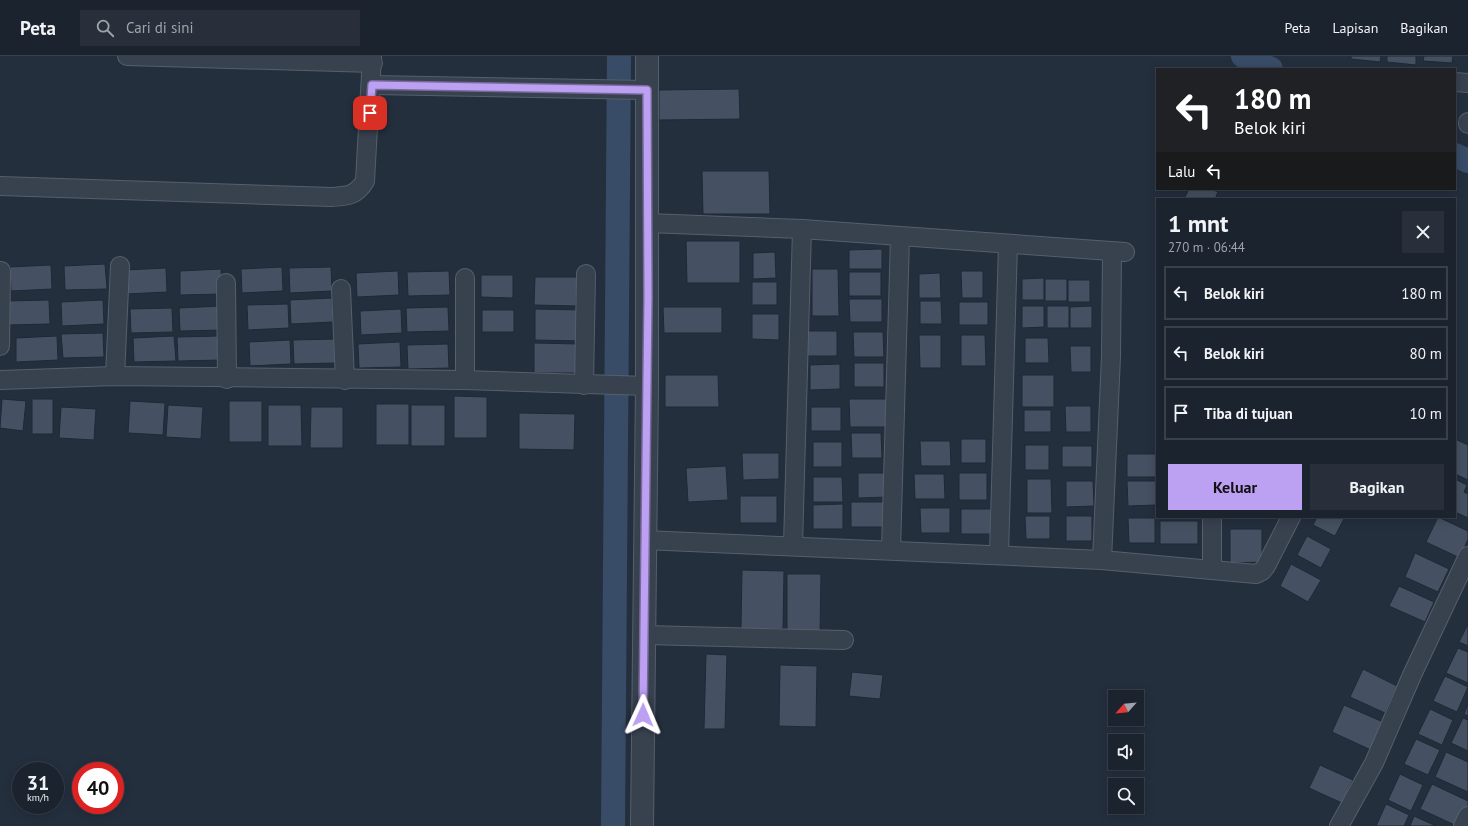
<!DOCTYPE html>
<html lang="id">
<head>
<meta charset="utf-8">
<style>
	:root { --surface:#1b232e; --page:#282f3a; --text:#f1f3f6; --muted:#a0a4aa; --line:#39404a; --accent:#bca0f2 }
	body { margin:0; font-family:"PT Sans",sans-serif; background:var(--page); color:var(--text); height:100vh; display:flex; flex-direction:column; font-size:15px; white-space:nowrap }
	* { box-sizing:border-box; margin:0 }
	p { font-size:13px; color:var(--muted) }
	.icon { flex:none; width:22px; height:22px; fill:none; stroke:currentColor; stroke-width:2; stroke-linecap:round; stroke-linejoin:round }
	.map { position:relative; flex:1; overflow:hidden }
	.side { position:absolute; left:1156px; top:142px; width:300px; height:320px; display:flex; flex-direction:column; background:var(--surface); border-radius:0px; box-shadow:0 2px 10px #0003,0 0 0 1px var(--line) }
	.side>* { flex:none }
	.top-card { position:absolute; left:1156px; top:12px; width:300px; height:122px; border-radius:0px; box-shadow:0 2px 10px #0003,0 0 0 1px var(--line); background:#202124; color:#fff; overflow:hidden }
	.needle { width:26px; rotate:243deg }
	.buttons { position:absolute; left:1108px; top:634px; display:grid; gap:8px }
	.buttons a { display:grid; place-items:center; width:36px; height:36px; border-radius:0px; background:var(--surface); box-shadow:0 2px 10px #0003,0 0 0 1px var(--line); font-size:20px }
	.speed { position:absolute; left:12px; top:706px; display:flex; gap:8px; font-size:20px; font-weight:700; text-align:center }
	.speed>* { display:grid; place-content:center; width:52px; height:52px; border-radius:50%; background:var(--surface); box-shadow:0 2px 10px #0003,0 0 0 1px var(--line); line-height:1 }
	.speed small { font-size:10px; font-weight:400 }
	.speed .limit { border:6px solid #d22; background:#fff; color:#111 }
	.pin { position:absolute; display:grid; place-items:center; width:34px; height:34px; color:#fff; margin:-17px; border-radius:8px; box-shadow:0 2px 6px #0006 }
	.me { position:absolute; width:44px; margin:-22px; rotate:1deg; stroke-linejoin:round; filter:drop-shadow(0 0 3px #0008) }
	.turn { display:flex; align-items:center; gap:14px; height:84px; padding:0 12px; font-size:18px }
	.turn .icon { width:52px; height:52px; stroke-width:2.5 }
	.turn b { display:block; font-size:28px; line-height:34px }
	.then { display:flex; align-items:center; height:38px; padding:0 12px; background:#0003; gap:8px; font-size:15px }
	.round { display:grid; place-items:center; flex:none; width:42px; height:42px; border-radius:0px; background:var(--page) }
	.head { display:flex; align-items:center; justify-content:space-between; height:68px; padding:0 12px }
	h1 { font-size:24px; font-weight:800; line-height:30px }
	.button { display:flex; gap:8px; margin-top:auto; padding:8px 12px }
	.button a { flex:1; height:46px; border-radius:0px; background:var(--accent); color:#111; font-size:16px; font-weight:800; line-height:46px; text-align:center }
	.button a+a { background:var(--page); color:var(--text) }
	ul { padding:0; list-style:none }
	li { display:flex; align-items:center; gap:12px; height:54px; margin:0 8px 6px; padding:0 4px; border:2px solid var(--line); border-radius:0px }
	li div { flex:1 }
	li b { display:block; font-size:15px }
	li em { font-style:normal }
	header { display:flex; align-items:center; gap:24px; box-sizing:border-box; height:56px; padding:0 20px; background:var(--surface); border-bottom:1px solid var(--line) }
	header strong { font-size:19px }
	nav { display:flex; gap:22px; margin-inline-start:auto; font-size:14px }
	.search { width:280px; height:36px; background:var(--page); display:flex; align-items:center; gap:10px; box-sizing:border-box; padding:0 14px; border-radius:0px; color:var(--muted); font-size:15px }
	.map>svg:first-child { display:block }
</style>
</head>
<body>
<header>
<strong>Peta</strong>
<div class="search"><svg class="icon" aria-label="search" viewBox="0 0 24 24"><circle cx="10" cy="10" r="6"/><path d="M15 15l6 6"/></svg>Cari di sini</div>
<nav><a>Peta</a><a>Lapisan</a><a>Bagikan</a></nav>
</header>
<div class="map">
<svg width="1468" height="770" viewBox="0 0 1468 770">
	<rect width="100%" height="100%" fill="#242f3e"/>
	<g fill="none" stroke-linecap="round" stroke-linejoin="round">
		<g stroke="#394c67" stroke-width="24">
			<polyline points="1243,0 1271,13"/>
			<polyline points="1455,99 1468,105"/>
			<polyline points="613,770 619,0"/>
		</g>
	</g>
	<g fill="#455162" stroke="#1f2835">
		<polygon points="1351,0 1381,0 1380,6 1351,3"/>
		<polygon points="1387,0 1416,0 1416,9 1387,6"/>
		<polygon points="1424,0 1453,0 1452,7 1423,5"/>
		<polygon points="739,33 740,63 659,64 659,34"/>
		<polygon points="702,115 769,115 770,158 703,158"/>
		<polygon points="1189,133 1211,133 1218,136 1215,143 1184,143"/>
		<polygon points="686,185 740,185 740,227 687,227"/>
		<polygon points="882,193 882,213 849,213 849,194"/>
		<polygon points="775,196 776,222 753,223 753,197"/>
		<polygon points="105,208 107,233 65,234 64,210"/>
		<polygon points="51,209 52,233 11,235 10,211"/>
		<polygon points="282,211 283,235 242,237 241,213"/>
		<polygon points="331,211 332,235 290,237 289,212"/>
		<polygon points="166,212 167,236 126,238 125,214"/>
		<polygon points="221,213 222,238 180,239 180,215"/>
		<polygon points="812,213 838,213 839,260 812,260"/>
		<polygon points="398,215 399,239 357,241 356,217"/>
		<polygon points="449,215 450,239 408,240 407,216"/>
		<polygon points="961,215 983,215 983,242 962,242"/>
		<rect x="849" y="216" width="32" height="24"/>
		<polygon points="940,217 941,242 919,242 919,218"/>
		<polygon points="481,219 513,219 513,242 481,241"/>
		<polygon points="535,221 577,221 576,250 534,249"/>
		<polygon points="1044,222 1044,244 1022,244 1022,223"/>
		<rect x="1045" y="223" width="22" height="22"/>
		<rect x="1068" y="224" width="22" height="22"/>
		<rect x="752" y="226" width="25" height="23"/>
		<polygon points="332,242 333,266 291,268 290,244"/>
		<polygon points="849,243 882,243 882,266 850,266"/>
		<polygon points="49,244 50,268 8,269 7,245"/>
		<polygon points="103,244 104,268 62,270 61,246"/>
		<polygon points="920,245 941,245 942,268 920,268"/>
		<rect x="959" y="246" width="29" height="23"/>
		<polygon points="288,248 289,272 248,274 247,249"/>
		<polygon points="221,250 222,274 180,275 179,252"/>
		<polygon points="1022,250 1044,250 1044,271 1022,272"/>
		<rect x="1047" y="250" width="22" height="22"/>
		<polygon points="1092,250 1092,272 1070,272 1070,251"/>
		<polygon points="448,251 449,275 407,276 406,252"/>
		<polygon points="663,251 722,251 722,277 664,277"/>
		<polygon points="172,252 173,276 131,277 130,253"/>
		<polygon points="401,253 402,277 361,279 360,255"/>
		<polygon points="535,253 581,254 580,285 535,284"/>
		<rect x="482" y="254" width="32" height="22"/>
		<polygon points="752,258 779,258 779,284 752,283"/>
		<rect x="807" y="275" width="30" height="25"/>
		<polygon points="853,276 883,276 884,301 854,301"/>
		<polygon points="103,277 104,301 63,302 61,278"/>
		<polygon points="919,279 941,279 941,312 920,312"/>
		<polygon points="961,279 985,279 986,310 961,310"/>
		<polygon points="57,280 58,304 16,306 16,282"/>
		<polygon points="174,280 176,305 134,306 133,282"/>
		<polygon points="219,280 220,304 178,305 177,281"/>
		<polygon points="1025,282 1048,282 1049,307 1025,307"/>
		<polygon points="335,283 336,307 294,308 293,284"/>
		<polygon points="290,284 291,308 250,310 249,286"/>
		<polygon points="400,286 401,311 359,312 358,288"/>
		<polygon points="534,287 578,288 578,317 534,317"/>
		<polygon points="448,288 449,312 408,313 407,289"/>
		<polygon points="1070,290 1091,290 1091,316 1071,316"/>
		<rect x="854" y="307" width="30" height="24"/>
		<polygon points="840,308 840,333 810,334 810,309"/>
		<polygon points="665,319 718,319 719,351 665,351"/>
		<rect x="1022" y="319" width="32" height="32"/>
		<polygon points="454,340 487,341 487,382 454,382"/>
		<polygon points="2,343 26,345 23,375 0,372"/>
		<rect x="32" y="343" width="21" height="35"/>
		<polygon points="849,343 890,343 890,371 850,371"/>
		<polygon points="130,345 165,347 163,379 128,377"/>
		<rect x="229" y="345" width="33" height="41"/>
		<rect x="376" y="348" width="33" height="41"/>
		<polygon points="168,349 203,351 201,383 166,381"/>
		<polygon points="268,349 301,349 302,390 268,390"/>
		<rect x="411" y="349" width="34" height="41"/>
		<polygon points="1065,350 1091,350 1091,376 1066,376"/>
		<polygon points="61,351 96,353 94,384 59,382"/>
		<polygon points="311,351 343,351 343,392 310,392"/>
		<rect x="811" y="351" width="30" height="24"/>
		<rect x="1024" y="354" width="27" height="22"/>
		<polygon points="519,357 575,358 574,394 519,393"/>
		<polygon points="851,377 881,377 882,402 852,402"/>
		<rect x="961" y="383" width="25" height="24"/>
		<polygon points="1455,383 1468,389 1468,424 1455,418"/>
		<polygon points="920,385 950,385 951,410 921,410"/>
		<rect x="813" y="386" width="29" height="25"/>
		<rect x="1025" y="389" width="24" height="25"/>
		<rect x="1062" y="390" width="30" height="21"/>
		<polygon points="742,397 779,397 779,423 743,424"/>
		<rect x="1127" y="398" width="30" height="23"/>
		<polygon points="726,410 728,444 688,446 686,412"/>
		<polygon points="858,417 888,417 888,441 858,442"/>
		<rect x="959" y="417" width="28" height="27"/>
		<polygon points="914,418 944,418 945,443 915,443"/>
		<polygon points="813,421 842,421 843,446 813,446"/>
		<polygon points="1027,423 1051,423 1052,457 1027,457"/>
		<polygon points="1455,423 1467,429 1464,436 1468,438 1468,462 1455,456"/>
		<polygon points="1066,425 1093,425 1094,450 1066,451"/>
		<polygon points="1127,425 1157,425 1157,449 1128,450"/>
		<rect x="740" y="440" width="37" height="27"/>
		<rect x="851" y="446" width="34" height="25"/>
		<polygon points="843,448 843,473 813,473 813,449"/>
		<polygon points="920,452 950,452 950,477 921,477"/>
		<rect x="961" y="453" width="30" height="25"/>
		<polygon points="1025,460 1050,460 1050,483 1026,483"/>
		<rect x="1066" y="460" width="26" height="25"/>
		<polygon points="1317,461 1345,461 1335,480 1313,469"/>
		<polygon points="1438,461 1468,475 1468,483 1460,502 1426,486"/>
		<polygon points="1128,462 1155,462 1155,487 1129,487"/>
		<rect x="1160" y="465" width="38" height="23"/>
		<polygon points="1230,473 1262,473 1262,506 1230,507"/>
		<polygon points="1307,480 1331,493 1321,512 1297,499"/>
		<polygon points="1415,497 1449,513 1438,536 1405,521"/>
		<polygon points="1291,508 1321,524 1308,546 1280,530"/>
		<polygon points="742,514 784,515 783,573 741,573"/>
		<polygon points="787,518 821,518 820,579 787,579"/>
		<polygon points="1399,530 1434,546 1425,566 1389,550"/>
		<polygon points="1468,568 1468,590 1459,586"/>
		<polygon points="1458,592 1468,596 1468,627 1446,617"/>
		<polygon points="706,598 727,599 725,673 704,673"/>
		<polygon points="780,609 817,610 816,671 779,670"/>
		<polygon points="1363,613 1397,630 1385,657 1350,641"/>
		<polygon points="852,616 883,619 880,643 849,640"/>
		<polygon points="1445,620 1468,631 1457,656 1433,645"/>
		<polygon points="1468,648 1468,660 1464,658"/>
		<polygon points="1344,649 1383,666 1371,694 1332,676"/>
		<polygon points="1430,653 1453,664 1442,689 1418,678"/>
		<polygon points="1463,662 1468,664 1468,695 1451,687"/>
		<polygon points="1416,683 1440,694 1428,719 1404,708"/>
		<polygon points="1446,696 1468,706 1468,736 1435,721"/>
		<polygon points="1320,709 1353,724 1342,747 1309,732"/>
		<polygon points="1400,718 1423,729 1411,755 1388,744"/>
		<polygon points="1432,728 1468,745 1468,754 1457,770 1420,753"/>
		<polygon points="1386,748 1409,759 1404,770 1376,770"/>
		<polygon points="1414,760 1436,770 1410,770"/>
	</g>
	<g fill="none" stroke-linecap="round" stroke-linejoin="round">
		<g stroke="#565f6c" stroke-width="20">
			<g id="minor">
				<polyline points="127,0 373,7"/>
				<polyline points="1455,26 1468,27"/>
				<polyline points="372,29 647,34"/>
				<polyline points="1468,68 1468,66"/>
				<path d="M0 130 331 141C347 140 356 140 365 125L372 0"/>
				<polyline points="648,167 802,173 1125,196"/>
				<polyline points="465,222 465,324"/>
				<polyline points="226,227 227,323"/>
				<polyline points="341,233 345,324"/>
				<polyline points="0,290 1,215"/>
				<polyline points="115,320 120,210"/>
				<polyline points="0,324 115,320 465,324 647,330"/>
				<polyline points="584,329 586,218"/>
				<polyline points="1212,461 1212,513"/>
				<polyline points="644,484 1102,504 1256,518 1262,515 1266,510 1291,461"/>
				<polyline points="793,489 802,173"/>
				<polyline points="891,494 900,181"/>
				<polyline points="999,498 1008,188"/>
				<polyline points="1102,504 1111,300 1112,196"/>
				<polyline points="645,579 844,584"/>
				<polyline points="1339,770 1374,707 1412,619 1468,500"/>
				<polyline points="1463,770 1468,760"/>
			</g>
		</g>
		<g stroke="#565f6c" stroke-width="24">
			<polyline id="tertiary" points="642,770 647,330 647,0"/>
		</g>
		<use href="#minor" stroke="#38414e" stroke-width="18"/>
		<use href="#tertiary" stroke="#38414e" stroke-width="22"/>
	</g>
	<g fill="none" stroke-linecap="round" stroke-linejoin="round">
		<g stroke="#7a689d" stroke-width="10">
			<polyline id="route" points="370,57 372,29 647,34 648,241 643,659"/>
		</g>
		<use href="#route" stroke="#bca0f2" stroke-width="7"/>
	</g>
</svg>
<div class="buttons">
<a><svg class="needle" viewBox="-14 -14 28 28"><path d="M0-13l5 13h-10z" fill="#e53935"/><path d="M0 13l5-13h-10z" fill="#a0a4aa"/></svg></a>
<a><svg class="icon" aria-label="sound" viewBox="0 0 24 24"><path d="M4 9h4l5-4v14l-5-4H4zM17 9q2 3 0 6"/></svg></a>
<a><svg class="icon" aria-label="search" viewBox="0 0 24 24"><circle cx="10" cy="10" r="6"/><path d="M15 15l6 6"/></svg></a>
</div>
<div class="speed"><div>31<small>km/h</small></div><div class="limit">40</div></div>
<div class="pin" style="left:370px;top:57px;background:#d93025"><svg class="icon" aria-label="arrive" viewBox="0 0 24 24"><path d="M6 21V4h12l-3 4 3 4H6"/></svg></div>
<svg class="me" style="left:643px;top:659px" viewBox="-20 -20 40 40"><path d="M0-17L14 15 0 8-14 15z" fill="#bca0f2" stroke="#fff" stroke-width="4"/></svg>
<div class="top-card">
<div class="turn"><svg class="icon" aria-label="left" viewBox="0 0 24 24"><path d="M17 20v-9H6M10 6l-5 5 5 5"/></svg><div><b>180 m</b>Belok kiri</div></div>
<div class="then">Lalu<svg class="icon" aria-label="left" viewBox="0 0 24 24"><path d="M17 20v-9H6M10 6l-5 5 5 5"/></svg></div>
</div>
<section class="side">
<div class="head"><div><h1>1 mnt</h1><p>270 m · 06:44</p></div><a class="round"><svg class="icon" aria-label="close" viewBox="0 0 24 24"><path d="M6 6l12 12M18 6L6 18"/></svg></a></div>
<ul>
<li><svg class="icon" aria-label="left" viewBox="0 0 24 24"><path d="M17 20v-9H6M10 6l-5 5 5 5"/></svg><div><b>Belok kiri</b></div><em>180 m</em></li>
<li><svg class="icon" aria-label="left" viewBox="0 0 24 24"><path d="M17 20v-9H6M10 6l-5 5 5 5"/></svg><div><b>Belok kiri</b></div><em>80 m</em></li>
<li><svg class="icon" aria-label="arrive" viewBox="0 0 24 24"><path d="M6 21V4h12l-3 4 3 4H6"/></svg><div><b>Tiba di tujuan</b></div><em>10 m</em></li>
</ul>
<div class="button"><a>Keluar</a><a>Bagikan</a></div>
</section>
</div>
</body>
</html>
